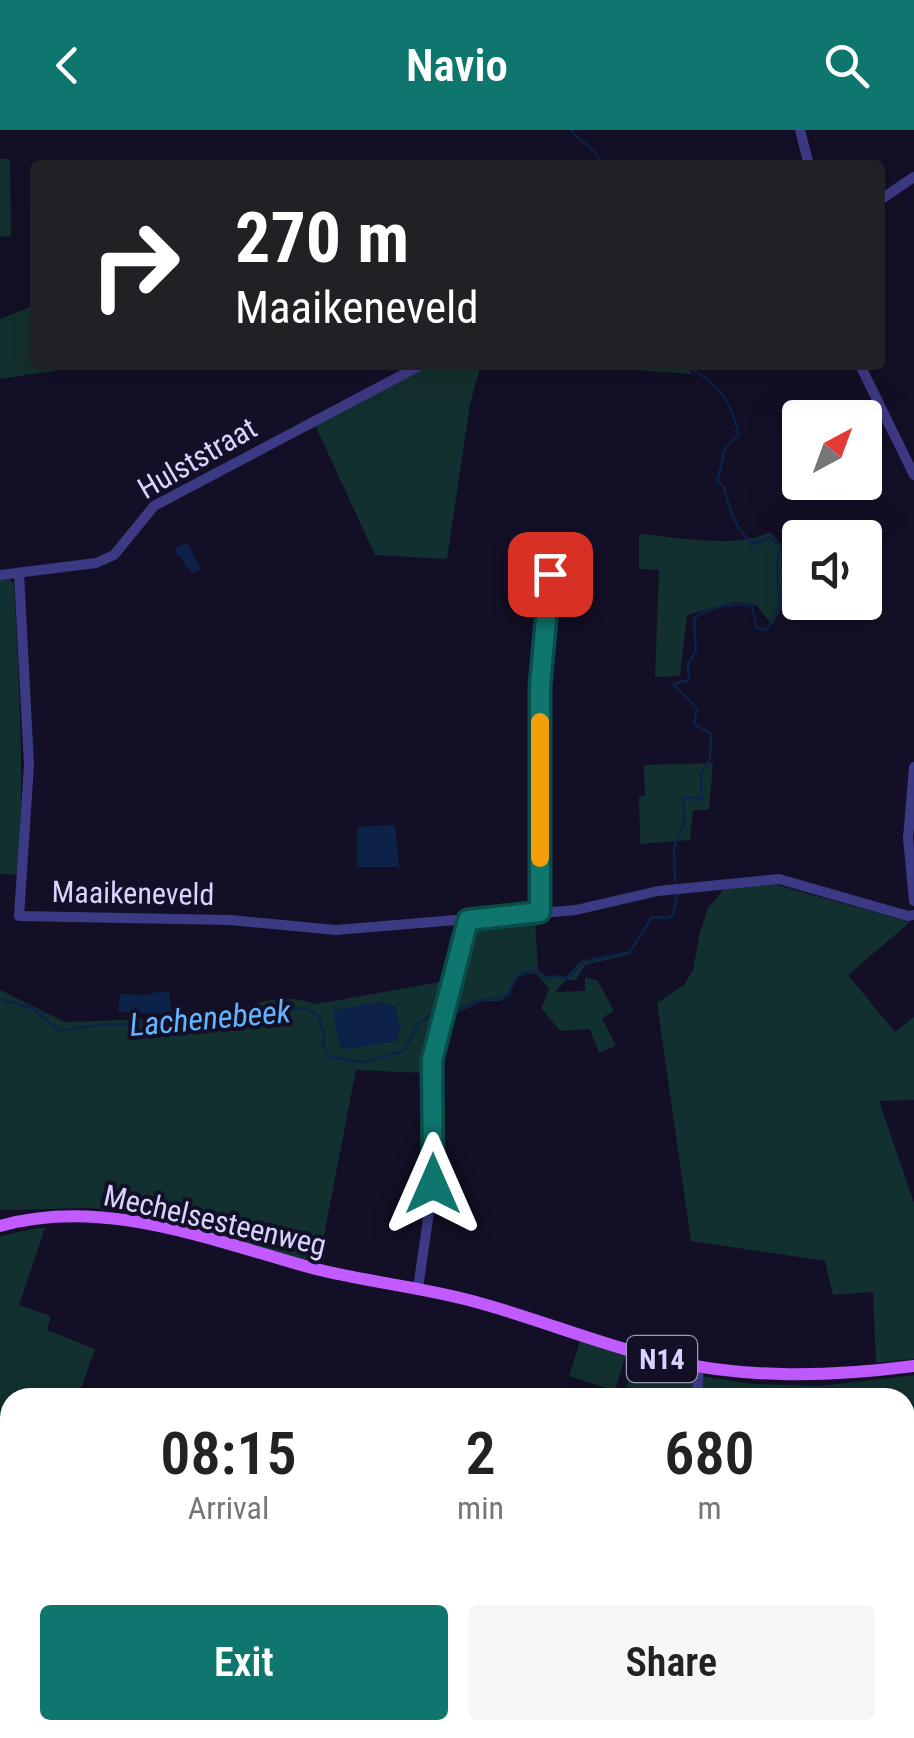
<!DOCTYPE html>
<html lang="en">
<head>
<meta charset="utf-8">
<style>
	:root { --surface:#fff; --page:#f6f6f6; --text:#222; --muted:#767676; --accent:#0f766e }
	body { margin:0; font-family:"Roboto Condensed",sans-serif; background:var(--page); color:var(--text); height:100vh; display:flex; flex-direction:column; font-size:38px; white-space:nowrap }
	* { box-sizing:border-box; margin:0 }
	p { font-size:32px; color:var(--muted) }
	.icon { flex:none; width:55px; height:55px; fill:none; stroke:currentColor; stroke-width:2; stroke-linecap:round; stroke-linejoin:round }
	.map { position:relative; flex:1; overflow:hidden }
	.side { position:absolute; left:0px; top:1258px; width:915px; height:352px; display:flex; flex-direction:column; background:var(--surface); border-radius:30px 30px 0 0; box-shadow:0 10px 40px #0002 }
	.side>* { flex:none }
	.top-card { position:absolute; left:30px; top:30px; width:855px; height:210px; border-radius:10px; box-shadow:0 10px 40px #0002; background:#202124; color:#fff; overflow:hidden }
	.needle { width:65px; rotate:41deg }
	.buttons { position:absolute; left:782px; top:270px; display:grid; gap:20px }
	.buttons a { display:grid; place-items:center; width:100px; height:100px; border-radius:10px; background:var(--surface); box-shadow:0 10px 40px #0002; font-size:50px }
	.pin { position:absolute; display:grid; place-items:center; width:85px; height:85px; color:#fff; margin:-42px; border-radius:20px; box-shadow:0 5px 15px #0006 }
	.me { position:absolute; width:110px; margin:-55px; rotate:0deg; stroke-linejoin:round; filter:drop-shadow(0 0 8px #0008) }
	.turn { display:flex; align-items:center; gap:35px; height:210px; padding:0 40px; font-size:45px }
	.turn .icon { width:130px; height:130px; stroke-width:2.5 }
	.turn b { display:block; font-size:70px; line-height:85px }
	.eta { display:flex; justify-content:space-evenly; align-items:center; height:170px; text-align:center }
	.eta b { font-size:60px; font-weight:600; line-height:70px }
	.button { display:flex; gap:20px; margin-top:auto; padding:20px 40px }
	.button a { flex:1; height:115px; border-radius:10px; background:var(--accent); color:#fff; font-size:40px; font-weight:600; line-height:115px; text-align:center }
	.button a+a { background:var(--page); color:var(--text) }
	header { display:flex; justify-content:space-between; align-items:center; height:130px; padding:0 40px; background:var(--accent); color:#fff; font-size:45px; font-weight:600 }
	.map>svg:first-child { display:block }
</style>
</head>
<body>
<header><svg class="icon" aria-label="back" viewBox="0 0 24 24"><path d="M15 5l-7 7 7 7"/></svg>Navio<svg class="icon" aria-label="search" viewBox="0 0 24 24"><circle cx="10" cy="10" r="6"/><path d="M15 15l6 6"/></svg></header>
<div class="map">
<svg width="914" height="1608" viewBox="0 0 914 1608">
	<rect width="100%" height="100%" fill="#130f26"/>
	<g fill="#12302f" fill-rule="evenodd">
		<polygon points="0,29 10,29 11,106 0,107"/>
		<polygon points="35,175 35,235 92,235 0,249 0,189"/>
		<polygon points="426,235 481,235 470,274 447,429 375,425 315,295"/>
		<polygon points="566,235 683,235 693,244"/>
		<path d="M770 402 786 421 781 429C786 455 787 472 772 495L756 475 735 472 687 485 680 546 655 547 659 440 639 439V404C677 407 737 419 770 402Z"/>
		<path d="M9 449 14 453C19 553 25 644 18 745L0 744V450Z"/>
		<polygon points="713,633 709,680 693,680 690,710 640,714 639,667 645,666 644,635"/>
		<polygon points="773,754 910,792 848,845 895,902 914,887 914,970 879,971 914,1073 914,1229 876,1233 873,1162 833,1165 825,1131 691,1111 657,873 684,855 693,840 700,802 708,778 725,758"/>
		<polygon points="535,790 538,839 546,846 567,846 581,831 630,821 631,824 585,835 576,850 566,850 555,862 585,861 585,847 598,851 614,881 602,888 616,916 599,923 590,899 560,901 541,878 549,859 537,844 530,843 516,848 510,864 500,871 483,871 446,888 474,794"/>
		<path d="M446 851 425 943 356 940 318 1136 144 1086 93 1078 0 1080V860L65 892 150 889 149 909 196 901H240L242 879C268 868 289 865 316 874ZM372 874 396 911 342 918 335 885 347 878Z"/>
		<polygon points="37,1098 45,1098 19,1175 51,1186 47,1200 95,1219 78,1267 10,1268 10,1316 0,1313 0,1106"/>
		<polygon points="580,1211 626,1225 615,1261 569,1246"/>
		<polygon points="636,1228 697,1244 695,1267 623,1268"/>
		<polygon points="914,1245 914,1484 912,1497 905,1497 905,1268 699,1268 701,1246 753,1254 819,1256"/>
		<polygon points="0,1345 10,1352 10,1582 0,1580"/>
		<polygon points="30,1600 188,1600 183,1608 155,1605 150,1608 28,1608"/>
		<polygon points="224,1600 377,1600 376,1608 222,1608"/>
		<polygon points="515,1600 680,1600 683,1601 681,1608 515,1608"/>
		<polygon points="689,1600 853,1600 852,1608 687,1608"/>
	</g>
	<g fill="#0c2248">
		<polygon points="187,412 201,439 192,443 174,420"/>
		<polygon points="395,695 399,737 357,737 357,697"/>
		<polygon points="163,861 169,863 172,882 168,884 118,882 120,864 144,865"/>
		<polygon points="379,872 396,876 400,900 396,911 346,919 339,916 333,880"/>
		<polygon points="0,1580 10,1582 10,1600 30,1600 28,1608 0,1608"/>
	</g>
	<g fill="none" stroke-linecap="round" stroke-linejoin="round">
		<g stroke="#0c2248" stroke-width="2.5">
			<path d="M571 0C581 13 598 19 601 35"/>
			<path d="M675 752 674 718 685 690 683 670 687 667 702 669 701 643 710 628 711 604 694 594 697 579 673 554 689 550 688 534 696 521 694 488C710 477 733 472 752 476L757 498 766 500C790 466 775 466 777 433 777 427 780 422 781 416L769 407 753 414C734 397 730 381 724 357L717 352 725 319 739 304C728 265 720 256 686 235"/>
			<polyline points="0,869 34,879 59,901 99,895 228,892 279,877 307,879 318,885 324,904 323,916 330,927 362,932 404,921 418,894 435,882"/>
			<path d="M450 883 483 869 499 868 509 863C516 848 518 840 537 841L544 848 560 846 567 849 584 832 630 822 652 787 668 788 673 785 677 765"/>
		</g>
		<g stroke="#3d3a85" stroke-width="10">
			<polyline points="800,0 809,35"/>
			<polyline points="880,70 914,47"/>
			<polyline points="860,235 914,345"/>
			<polyline points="19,443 29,635 19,786 230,790 336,800 576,780 658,761 779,749 908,786 914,785"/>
			<polyline points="0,445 96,433 114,425 154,376 421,235"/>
			<polyline points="914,637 908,708 914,771"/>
			<polyline points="540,782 540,556 550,444"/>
			<polyline points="418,1158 434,1048 433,919 468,790"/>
			<polyline points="697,1268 699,1236"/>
			<polyline points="905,1501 914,1501"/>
			<polyline points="683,1608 686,1600"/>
			<polyline points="905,1608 914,1552"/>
		</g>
		<path stroke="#c25bff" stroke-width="12" d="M0 1096C103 1066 213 1111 312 1138 366 1152 422 1157 476 1172 539 1189 601 1215 665 1230 748 1249 830 1247 914 1236"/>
	</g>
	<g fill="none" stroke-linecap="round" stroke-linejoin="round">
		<g stroke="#0a4d48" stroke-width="25">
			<polyline id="route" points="433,1054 432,930 468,790 540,782 540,556 550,444"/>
		</g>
		<use href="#route" stroke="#0f766e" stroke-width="18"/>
		<polyline stroke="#f59e0b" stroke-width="18" points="540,728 540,592"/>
	</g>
	<g text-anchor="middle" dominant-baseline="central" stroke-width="8" stroke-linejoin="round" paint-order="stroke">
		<rect fill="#130f26" stroke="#9e99be" stroke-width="2.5" x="627" y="1206" width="70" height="46" rx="8"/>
		<g font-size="28" font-weight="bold" fill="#d9d4ff">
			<text x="662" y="1229">N14</text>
		</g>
		<g font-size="30" fill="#d9d4ff" stroke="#130f26">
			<text transform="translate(197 328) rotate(-30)">Hulststraat</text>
			<text transform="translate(133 763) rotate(1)">Maaikeneveld</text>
			<text transform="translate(215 1090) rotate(13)">Mechelsesteenweg</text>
		</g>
		<g font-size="32" font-style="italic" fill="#62b6ff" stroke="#130f26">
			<text transform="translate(210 888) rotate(-5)">Lachenebeek</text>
		</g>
	</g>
</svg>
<div class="buttons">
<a><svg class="needle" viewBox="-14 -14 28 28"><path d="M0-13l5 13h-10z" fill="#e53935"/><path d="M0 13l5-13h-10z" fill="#767676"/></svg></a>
<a><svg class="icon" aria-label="sound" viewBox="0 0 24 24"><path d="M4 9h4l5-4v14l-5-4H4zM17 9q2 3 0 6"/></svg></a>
</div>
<div class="pin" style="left:550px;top:444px;background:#d93025"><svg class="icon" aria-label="arrive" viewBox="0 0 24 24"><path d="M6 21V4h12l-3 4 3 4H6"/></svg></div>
<svg class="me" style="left:433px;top:1054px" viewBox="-20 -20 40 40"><path d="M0-17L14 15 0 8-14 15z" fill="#0f766e" stroke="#fff" stroke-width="4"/></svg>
<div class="top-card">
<div class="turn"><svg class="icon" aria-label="right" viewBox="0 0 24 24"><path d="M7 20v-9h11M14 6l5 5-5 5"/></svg><div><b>270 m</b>Maaikeneveld</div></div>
</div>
<section class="side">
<div class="eta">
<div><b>08:15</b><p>Arrival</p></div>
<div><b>2</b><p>min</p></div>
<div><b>680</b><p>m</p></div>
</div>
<div class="button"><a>Exit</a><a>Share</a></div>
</section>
</div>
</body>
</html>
